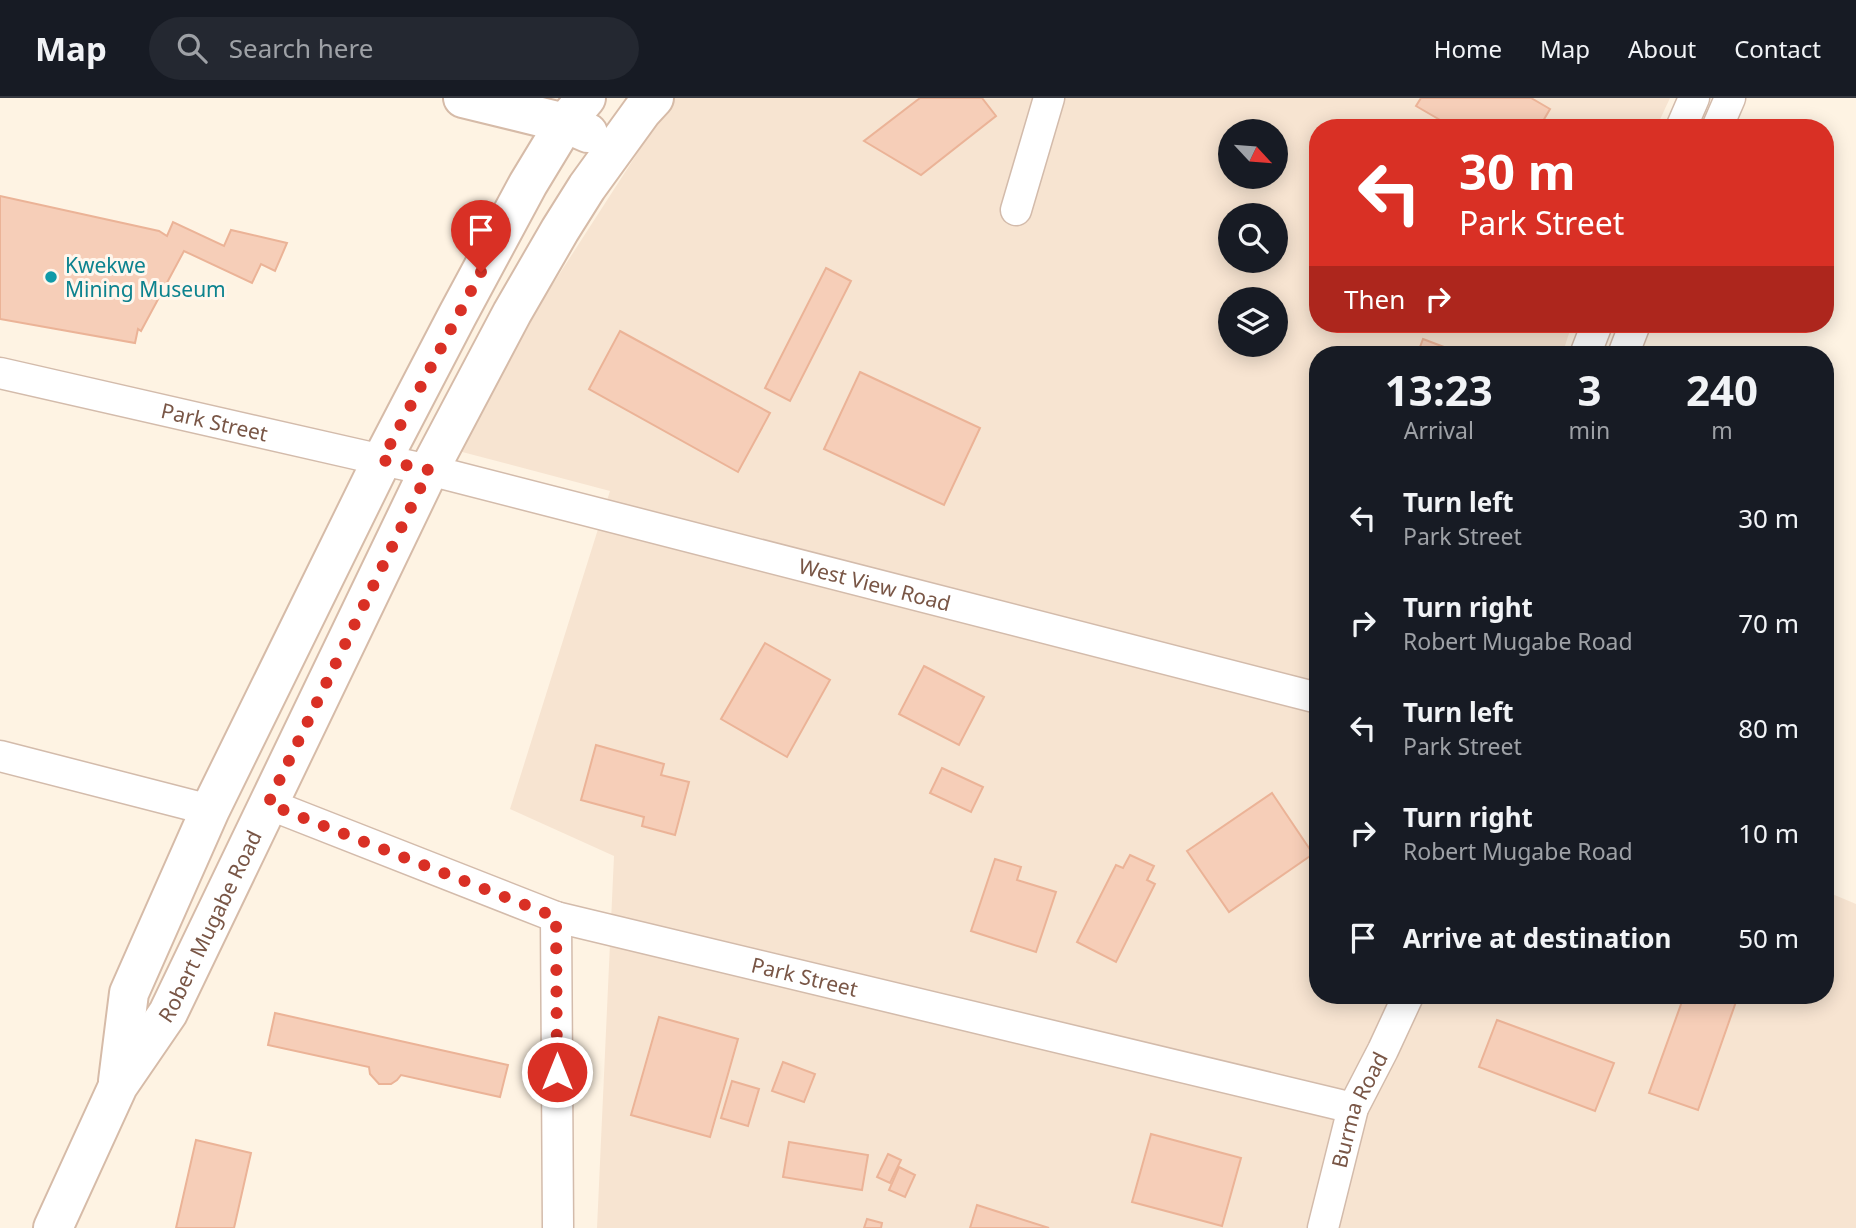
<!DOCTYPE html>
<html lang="en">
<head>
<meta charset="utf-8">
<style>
	:root { --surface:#171b24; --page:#242831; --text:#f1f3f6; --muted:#9ea1a6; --line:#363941 }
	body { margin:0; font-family:"Noto Sans",sans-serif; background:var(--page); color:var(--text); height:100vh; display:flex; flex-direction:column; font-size:26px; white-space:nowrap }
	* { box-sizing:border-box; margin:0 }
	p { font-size:23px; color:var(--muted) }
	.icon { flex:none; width:38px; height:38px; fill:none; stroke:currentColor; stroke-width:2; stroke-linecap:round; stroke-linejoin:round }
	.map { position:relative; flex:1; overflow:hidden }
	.sheet { position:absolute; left:1309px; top:248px; width:525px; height:658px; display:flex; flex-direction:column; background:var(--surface); border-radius:28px; box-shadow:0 4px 18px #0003 }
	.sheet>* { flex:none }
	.banner { position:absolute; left:1309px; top:21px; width:525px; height:214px; border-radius:28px; box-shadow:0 4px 18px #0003; background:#d93025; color:#fff; overflow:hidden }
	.needle { width:46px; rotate:116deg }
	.fabs { position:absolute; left:1218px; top:21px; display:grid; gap:14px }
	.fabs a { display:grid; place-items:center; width:70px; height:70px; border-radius:50%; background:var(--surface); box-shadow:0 4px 18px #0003; font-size:35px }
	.pin { position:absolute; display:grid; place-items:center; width:60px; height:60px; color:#fff; margin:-72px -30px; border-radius:50% 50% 50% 0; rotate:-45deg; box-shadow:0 0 7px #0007 }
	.pin .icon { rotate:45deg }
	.me { position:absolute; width:77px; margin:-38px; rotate:0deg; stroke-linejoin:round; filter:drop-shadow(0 0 5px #0008) }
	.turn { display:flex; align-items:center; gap:24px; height:147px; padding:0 35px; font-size:32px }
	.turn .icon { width:91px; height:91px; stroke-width:2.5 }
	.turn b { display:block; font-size:49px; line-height:60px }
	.then { display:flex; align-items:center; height:66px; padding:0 35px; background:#0003; gap:14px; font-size:26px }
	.eta { display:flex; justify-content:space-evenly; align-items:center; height:119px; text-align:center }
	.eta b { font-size:42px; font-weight:700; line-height:49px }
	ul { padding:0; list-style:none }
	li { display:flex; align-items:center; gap:21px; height:105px; padding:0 35px }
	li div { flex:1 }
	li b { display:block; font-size:26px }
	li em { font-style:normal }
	header { display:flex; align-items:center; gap:42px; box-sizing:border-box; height:98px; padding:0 35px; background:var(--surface); border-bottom:2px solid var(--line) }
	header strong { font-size:33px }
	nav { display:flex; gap:38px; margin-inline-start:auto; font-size:24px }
	.search { width:490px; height:63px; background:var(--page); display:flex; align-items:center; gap:18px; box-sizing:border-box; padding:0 24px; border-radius:38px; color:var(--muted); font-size:26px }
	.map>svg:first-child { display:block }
</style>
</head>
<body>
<header>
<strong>Map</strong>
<div class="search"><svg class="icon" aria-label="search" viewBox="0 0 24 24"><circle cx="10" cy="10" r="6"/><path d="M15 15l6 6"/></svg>Search here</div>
<nav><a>Home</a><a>Map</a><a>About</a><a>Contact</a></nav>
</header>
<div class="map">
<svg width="1856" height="1130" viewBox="0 0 1856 1130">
	<rect width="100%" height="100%" fill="#fef3e3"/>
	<path fill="#f7e4d1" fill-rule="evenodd" d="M673 0H1670L1656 30H1318V226H1572L1562 257H1318V898H1825V793L1856 806V1130H597L614 758 510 711 610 393 447 350ZM1230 33H1276V79H1230ZM1230 117H1276V163H1230ZM1230 201H1276V247H1230Z"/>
	<g fill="#f6ceb8" stroke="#ebb397" stroke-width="2">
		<polygon points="920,0 982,0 996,18 921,77 864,43"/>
		<polygon points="1421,0 1531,0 1550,11 1539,30 1454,30 1416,8"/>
		<polygon points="0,98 159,133 167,138 173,124 224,148 231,132 287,145 275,173 261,166 252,185 184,153 141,233 138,231 135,245 0,221"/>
		<polygon points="826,170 851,183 790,303 765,290"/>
		<polygon points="620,233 770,315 738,374 589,291"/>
		<polygon points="1423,241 1465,257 1417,257"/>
		<polygon points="860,274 980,330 944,407 824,351"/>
		<polygon points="765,545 830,582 787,659 721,621"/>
		<polygon points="924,568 984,599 959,647 899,616"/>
		<polygon points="596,647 664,666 661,677 689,684 675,737 642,728 644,719 581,702"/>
		<polygon points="942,670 983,689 971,714 930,695"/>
		<polygon points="1272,695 1313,756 1229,814 1187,753"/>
		<polygon points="1130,757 1154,768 1147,782 1155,786 1116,864 1077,844 1116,767 1123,770"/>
		<polygon points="995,761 1021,769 1017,782 1056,794 1036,854 971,833"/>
		<polygon points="1684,898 1738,898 1698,1012 1649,995"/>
		<polygon points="275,915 508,967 500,999 401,977 397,982 391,986 379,986 370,976 369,969 268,947"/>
		<polygon points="659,919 738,941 710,1039 631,1017"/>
		<polygon points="1497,922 1614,965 1595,1013 1479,969"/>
		<polygon points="783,964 815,976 804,1004 772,993"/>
		<polygon points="732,983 759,991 748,1028 721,1020"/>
		<polygon points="1151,1036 1241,1060 1222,1128 1132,1104"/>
		<polygon points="196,1042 251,1055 234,1130 176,1130"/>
		<polygon points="789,1044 868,1057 862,1092 783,1079"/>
		<polygon points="888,1056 901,1062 890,1085 877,1079"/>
		<polygon points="899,1069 915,1077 905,1099 889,1092"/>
		<polygon points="977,1107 1049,1130 970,1130"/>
		<polygon points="867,1121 882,1125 881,1130 864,1130"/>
	</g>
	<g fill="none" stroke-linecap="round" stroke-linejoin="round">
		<g stroke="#d3bbab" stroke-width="33">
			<g id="street">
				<polyline points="1681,30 1694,0"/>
				<polyline points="1717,30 1730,0"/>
				<polyline points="1016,112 1049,0"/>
				<polyline points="1585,257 1597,226"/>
				<polyline points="1623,257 1635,226"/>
				<path id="s1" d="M0 275 382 362 429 372 1318 600"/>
				<polyline points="0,658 210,712"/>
				<path id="s2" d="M268 706 556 819 1353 1010"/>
				<polyline points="556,819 558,1130"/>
				<path id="s3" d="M1323 1130 1353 1010 1383 952 1408 898"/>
			</g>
		</g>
		<g stroke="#d6bba8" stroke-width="42">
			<g id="secondary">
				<polyline points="463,0 565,25 588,35"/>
				<polyline points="118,983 129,895 210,712 382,362 457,218 528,86 565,25 586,0"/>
				<path id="s4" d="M53 1130 118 988 168 915 429 372 512 215 560 132 587 89 642 13 654 0"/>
			</g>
		</g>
		<use href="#street" stroke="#fff" stroke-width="30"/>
		<use href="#secondary" stroke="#fff" stroke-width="38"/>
	</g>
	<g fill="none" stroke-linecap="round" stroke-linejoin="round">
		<polyline stroke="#d93025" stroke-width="12" stroke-dasharray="0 21.6" points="481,174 382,362 429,372 268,706 556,819 557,974"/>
	</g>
	<circle fill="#0f9aa8" stroke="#fff6ec" stroke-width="2.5" cx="51" cy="179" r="7"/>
	<g text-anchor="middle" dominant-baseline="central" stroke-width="6" stroke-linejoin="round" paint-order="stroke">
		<g font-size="21" fill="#0d838f" stroke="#fff6ec" text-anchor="start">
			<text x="65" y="167">Kwekwe<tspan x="65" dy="24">Mining Museum</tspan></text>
		</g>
		<g font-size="21" fill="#795646" stroke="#fff6ec">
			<text stroke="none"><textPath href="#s1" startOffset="220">Park Street</textPath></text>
			<text stroke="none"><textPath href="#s1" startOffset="900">West View Road</textPath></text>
			<text stroke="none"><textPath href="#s4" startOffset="341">Robert Mugabe Road</textPath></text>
			<text stroke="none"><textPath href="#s2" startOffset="565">Park Street</textPath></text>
			<text stroke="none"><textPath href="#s3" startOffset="124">Burma Road</textPath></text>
		</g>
	</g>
</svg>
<div class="fabs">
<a><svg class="needle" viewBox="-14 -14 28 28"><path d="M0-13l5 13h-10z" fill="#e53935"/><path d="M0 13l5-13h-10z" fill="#9ea1a6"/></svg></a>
<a><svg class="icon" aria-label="search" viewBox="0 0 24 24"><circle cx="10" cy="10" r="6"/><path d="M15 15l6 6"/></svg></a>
<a><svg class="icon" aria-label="layers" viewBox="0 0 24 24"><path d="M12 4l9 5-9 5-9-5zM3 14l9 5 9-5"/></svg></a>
</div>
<div class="pin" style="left:481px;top:174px;background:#d93025"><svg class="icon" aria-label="arrive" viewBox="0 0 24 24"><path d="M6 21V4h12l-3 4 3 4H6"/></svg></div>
<svg class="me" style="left:557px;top:974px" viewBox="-20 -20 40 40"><circle r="17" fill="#d93025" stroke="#fff" stroke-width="3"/><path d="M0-11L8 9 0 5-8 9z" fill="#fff"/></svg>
<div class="banner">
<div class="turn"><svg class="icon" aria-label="left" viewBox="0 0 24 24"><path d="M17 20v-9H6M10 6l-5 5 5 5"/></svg><div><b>30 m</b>Park Street</div></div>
<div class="then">Then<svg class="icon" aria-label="right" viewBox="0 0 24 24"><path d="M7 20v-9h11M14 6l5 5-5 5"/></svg></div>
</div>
<section class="sheet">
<div class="eta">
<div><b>13:23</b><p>Arrival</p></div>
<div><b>3</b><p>min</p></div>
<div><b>240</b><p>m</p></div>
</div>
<ul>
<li><svg class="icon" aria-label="left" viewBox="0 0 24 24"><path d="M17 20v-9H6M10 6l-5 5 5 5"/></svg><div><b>Turn left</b><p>Park Street</p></div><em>30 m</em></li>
<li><svg class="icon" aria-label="right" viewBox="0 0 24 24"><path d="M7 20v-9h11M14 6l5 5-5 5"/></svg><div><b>Turn right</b><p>Robert Mugabe Road</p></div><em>70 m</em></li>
<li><svg class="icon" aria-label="left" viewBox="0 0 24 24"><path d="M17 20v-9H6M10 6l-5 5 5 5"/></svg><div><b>Turn left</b><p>Park Street</p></div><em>80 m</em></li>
<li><svg class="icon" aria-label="right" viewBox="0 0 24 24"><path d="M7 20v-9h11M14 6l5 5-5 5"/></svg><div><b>Turn right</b><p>Robert Mugabe Road</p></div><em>10 m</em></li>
<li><svg class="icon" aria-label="arrive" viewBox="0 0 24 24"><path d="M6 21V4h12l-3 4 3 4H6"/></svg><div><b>Arrive at destination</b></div><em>50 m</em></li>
</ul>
</section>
</div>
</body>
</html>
